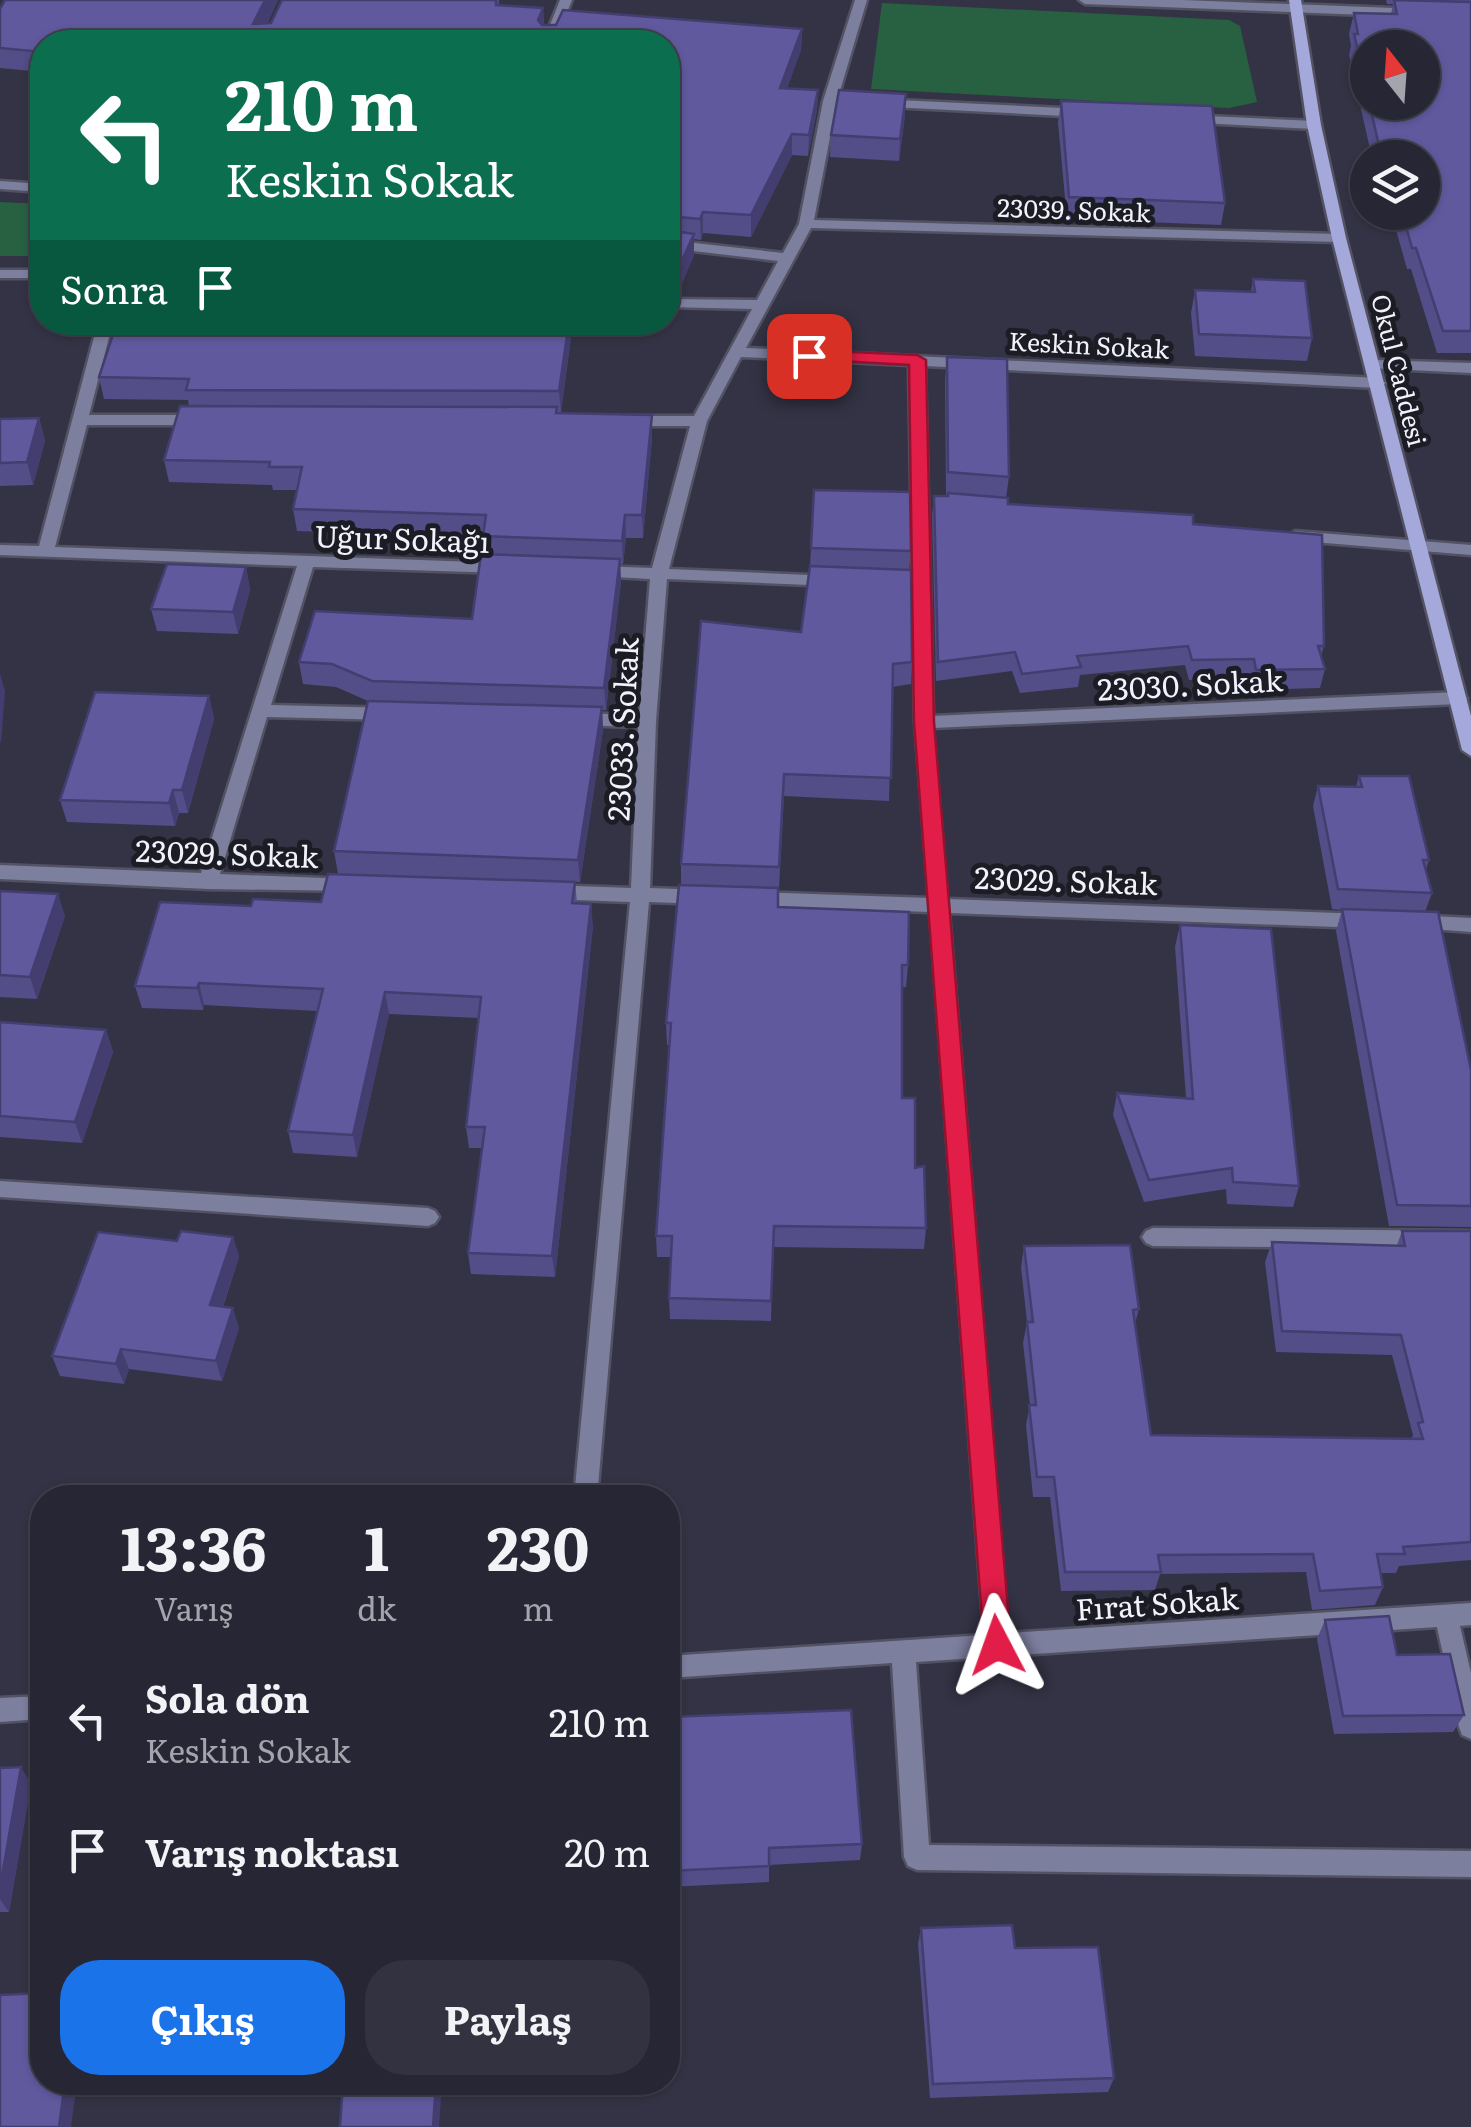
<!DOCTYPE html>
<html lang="tr">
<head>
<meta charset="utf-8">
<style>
	:root { --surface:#272634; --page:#333240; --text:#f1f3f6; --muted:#a4a5ac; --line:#43434f; --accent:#1a73e8 }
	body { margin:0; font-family:Literata,serif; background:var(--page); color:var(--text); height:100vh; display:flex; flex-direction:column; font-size:38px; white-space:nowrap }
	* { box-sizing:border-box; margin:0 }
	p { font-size:32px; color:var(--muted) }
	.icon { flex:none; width:55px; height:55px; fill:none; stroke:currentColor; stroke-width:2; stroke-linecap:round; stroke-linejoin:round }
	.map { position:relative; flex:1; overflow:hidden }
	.details { position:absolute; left:30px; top:1485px; width:650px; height:610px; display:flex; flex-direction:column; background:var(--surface); border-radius:40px; box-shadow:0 2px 8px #0004,0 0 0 2px var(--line) }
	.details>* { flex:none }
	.top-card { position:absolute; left:30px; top:30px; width:650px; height:305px; border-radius:40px; box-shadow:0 2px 8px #0004,0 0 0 2px var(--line); background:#0b6e4f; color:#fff; overflow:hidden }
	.needle { width:65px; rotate:343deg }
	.fabs { position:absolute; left:1350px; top:30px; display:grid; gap:20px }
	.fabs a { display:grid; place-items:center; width:90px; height:90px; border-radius:50%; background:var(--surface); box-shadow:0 2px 8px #0004,0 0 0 2px var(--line); font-size:50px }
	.pin { position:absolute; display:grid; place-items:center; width:85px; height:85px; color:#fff; margin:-42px; border-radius:20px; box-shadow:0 5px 15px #0006 }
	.me { position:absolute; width:110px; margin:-55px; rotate:356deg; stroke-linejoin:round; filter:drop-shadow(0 0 8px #0008) }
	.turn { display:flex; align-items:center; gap:35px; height:210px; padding:0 30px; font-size:45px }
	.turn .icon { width:130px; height:130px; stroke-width:2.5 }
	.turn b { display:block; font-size:70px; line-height:85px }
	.then { display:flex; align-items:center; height:95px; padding:0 30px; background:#0003; gap:20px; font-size:38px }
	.eta { display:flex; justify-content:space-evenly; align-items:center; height:170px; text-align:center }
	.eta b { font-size:60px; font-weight:700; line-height:70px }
	.action { display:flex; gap:20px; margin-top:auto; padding:20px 30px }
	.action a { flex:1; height:115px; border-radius:40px; background:var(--accent); color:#fff; font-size:40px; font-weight:700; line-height:115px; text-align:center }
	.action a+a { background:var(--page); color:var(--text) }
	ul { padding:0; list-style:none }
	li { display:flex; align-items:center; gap:30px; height:130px; padding:0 30px }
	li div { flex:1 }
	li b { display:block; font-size:38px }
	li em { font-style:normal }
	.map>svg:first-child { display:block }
</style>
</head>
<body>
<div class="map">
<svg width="1471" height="2127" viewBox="0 0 1471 2127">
	<rect width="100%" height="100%" fill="#343345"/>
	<g fill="#286141">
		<polygon points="882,3 1229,20 1240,26 1257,102 1229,108 871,89"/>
		<polygon points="0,202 42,204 42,256 0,256"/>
	</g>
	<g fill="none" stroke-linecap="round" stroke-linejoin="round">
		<g stroke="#525263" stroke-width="5">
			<g id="minor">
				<polygon points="560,0 572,0 555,42 543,42"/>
				<polygon points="855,0 867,0 837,101 814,220 1339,234 1346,238 1339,242 811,228 746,348 1378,378 1386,383 1378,388 925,366 933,716 1458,692 1467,698 1458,704 933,728 947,899 1364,914 1374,921 1364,928 949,913 1008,1633 1471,1603 1471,1625 1460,1626 1471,1673 1471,1739 1462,1735 1459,1727 1437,1627 916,1662 929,1845 1471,1851 1471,1877 917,1870 908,1866 904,1857 892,1663 668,1678 668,1656 984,1635 930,912 753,906 744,899 753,892 929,898 915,722 909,365 741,357 707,421 669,569 832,576 840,581 832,586 667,579 656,721 650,888 704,890 713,897 704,904 649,902 597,1498 574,1498 630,902 549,899 540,892 549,885 631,888 638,727 576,725 567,719 576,713 639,715 650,579 597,576 589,571 597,566 652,568 690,426 625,426 617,421 625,416 694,416 752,309 668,307 668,299 757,300 778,261 668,248 668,240 783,253 799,224 823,101"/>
				<polygon points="1079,0 1183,0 1471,11 1471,19 1085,4"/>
				<polygon points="877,99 1083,109 1090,113 1083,117 872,106 870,103"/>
				<polygon points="1187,115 1314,121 1321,125 1314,129 1182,122 1180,119"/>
				<polygon points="0,181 42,184 42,192 0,189"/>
				<rect x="0" y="270" width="42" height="8"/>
				<polygon points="98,322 113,322 89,415 201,415 209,420 201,425 87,425 55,547 503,563 511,568 503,573 313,567 271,705 392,708 401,714 392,720 267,717 220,874 350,879 357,881 359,886 357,891 208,889 0,879 0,865 201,873 297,566 0,555 0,545 39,546"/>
				<polygon points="1374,360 1471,363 1471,373 1369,368 1366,365"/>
				<polygon points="1295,531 1471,545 1471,555 1289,540 1287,536"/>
				<polygon points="1413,915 1471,918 1471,932 1406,927 1403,922"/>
				<polygon points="0,1181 428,1208 435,1211 439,1217 435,1223 428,1226 0,1197"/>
				<polygon points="1153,1228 1471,1231 1471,1249 1153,1246 1146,1243 1142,1237 1146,1231"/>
				<polygon points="42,1696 42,1719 0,1722 0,1698"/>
			</g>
		</g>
		<g stroke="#525263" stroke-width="5">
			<polygon id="secondary" points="1289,0 1301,0 1321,125 1346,238 1471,716 1471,756 1462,750 1332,238 1307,125"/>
		</g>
		<use href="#minor" fill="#7d7f9f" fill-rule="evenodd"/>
		<use href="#secondary" fill="#a5a8db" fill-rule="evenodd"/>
	</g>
	<g fill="#534d88" fill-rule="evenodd">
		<polygon points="5,0 278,0 267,24 271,23 282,0 499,0 499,5 543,8 544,25 802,29 801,50 787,88 818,90 817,110 808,156 792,155 751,237 703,233 701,240 694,239 694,255 680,288 668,288 668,42 42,42 42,72 0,68 0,9"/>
		<path d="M1386 0H1471V353H1437L1411 269H1407L1391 212H1422V158H1372L1349 55 1351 46 1349 34 1354 13 1391 14 1393 4H1387ZM1368 48 1422 102H1368Z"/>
		<polygon points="1061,101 1225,203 1221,225 1067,219 1058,123"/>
		<polygon points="905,115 899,161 830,157 831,135"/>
		<polygon points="1253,279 1312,338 1307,361 1195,356 1191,313 1195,290 1251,292"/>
		<polygon points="117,322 573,322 561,412 557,412 557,413 652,415 652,438 643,538 626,538 623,564 620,564 621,582 606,710 602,710 603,730 580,882 575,882 577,903 593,926 555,1277 471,1274 468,1253 482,1148 469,1148 466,1127 479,1018 389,1014 357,1157 293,1153 288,1131 318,1011 204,1005 203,1010 142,1008 135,986 251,906 321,902 507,880 338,874 334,851 368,701 336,687 303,684 299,662 472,619 485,554 483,537 297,531 293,509 297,490 273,490 272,485 169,482 164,460 189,406 188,400 104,399 99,377"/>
		<polygon points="947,357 1009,477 1006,498 1008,504 1193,524 1324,646 1321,656 1325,669 1320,688 1252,690 1249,678 1189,680 1185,665 1080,675 1078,687 1020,693 1012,671 936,681 932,515 934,496 948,496 946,495 945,380"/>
		<polygon points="39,418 45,441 33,485 0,486 0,419"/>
		<polygon points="814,490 911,551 909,570 912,662 911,684 892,687 889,801 784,796 778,907 908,965 906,987 902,987 902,1098 926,1228 924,1249 773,1247 771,1321 670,1319 669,1298 671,1257 657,1257 656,1236 670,1045 667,1045 666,1023 681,885 681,864 801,632 810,566"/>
		<polygon points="246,567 250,590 238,634 157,631 151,609"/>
		<polygon points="209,696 214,719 188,813 179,813 175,826 67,822 60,800"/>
		<polygon points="1359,776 1429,860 1426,869 1432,893 1425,912 1471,1070 1471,1227 1389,1226 1336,931 1342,910 1332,909 1313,806 1318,786 1356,787"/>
		<polygon points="0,891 65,916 37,999 0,997"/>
		<polygon points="1180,925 1299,1186 1293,1207 1227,1204 1226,1189 1144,1202 1113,1115 1117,1093 1186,1098 1175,947"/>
		<polygon points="0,1022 106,1030 113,1052 82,1143 0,1137"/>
		<polygon points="1402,1231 1471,1231 1471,1560 1399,1566 1396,1573 1381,1573 1383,1587 1375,1605 1312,1610 1306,1572 1160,1574 1155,1590 1061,1591 1050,1497 1033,1497 1026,1425 1030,1405 1023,1343 1027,1322 1021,1267 1024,1246 1139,1309 1135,1323 1151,1435 1411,1439 1413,1435 1392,1355 1276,1352 1265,1262 1272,1242 1397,1245"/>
		<polygon points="233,1237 239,1257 223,1307 239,1328 222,1381 129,1369 124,1384 60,1376 52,1356 177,1241"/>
		<polygon points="1325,1620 1397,1655 1464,1715 1453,1732 1334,1734 1317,1639"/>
		<polygon points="668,1717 862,1844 860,1860 769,1865 769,1882 668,1887"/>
		<polygon points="0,1768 31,1784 9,1912 0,1912"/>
		<polygon points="921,1928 1015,1948 1114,2078 1108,2092 930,2098 918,1944"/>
	</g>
	<g fill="#433e6f">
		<polygon points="265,0 278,0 258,42 253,24"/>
		<polygon points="543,8 544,29 538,20"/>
		<polygon points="802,29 801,50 780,108 780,88"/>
		<polygon points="818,90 817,110 808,156 809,135"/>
		<polygon points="906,94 905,115 899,161 900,139"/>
		<polygon points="792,134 792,155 751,237 751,215"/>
		<polygon points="703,212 703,233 701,240 700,219"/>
		<polygon points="694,234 694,255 680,288 679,267"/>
		<polygon points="569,322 573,322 561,412 559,391"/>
		<polygon points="652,415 652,438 643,538 642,515"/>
		<polygon points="39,418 45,441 33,485 27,462"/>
		<polygon points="625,515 626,538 623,564 622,541"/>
		<polygon points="620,559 621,582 606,710 604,688"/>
		<polygon points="246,567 250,590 238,634 233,612"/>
		<polygon points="0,674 5,691 1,744 0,740"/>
		<polygon points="209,696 214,719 188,813 182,790"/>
		<polygon points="602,707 603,730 580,882 578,860"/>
		<polygon points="173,790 179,813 175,826 169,803"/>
		<polygon points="58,894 65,916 37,999 30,977"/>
		<polygon points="591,904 593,926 555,1277 552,1256"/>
		<polygon points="199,983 204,1005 203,1010 197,988"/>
		<polygon points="385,992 389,1014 357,1157 353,1135"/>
		<polygon points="106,1030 113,1052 82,1143 75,1122"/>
		<polygon points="233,1237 239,1257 216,1326 210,1305"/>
		<polygon points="233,1308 239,1328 222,1381 216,1361"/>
		<polygon points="121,1349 129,1369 124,1384 116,1364"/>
		<polygon points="21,1767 31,1784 9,1912 0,1899 0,1887"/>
		<polygon points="65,2082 77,2082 71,2127 59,2127"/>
		<polygon points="436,2082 442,2082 439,2127 433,2127"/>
	</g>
	<g fill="#60599e" stroke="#433e6f" stroke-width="2.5">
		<polygon points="5,0 265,0 253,24 271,23 282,0 496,0 496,5 543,8 538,20 542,25 556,25 563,10 802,29 780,88 818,90 809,135 792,134 751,215 703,212 700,219 668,216 668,42 42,42 42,52 0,48 0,9"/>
		<polygon points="1394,0 1471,2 1471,331 1443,331 1416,248 1412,248 1402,212 1422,212 1422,158 1386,158 1384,150 1380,150 1369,102 1422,102 1422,48 1368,48 1368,94 1354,34 1358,34 1354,13 1397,14"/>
		<polygon points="839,90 906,94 900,139 831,135"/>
		<polygon points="1061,101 1212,106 1225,203 1069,197"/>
		<polygon points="668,230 694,234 679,267 668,267"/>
		<polygon points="1253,279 1305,281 1312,338 1199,334 1195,290 1255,292"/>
		<polygon points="117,322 569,322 559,391 186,390 189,379 99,377"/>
		<polygon points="947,357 1007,359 1009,477 948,472"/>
		<polygon points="180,406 557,407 556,413 652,415 642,515 625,515 622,541 483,536 486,515 293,509 302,467 269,467 270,462 164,460"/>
		<polygon points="39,418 27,462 0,463 0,419"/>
		<polygon points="814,490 910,492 911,551 811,548"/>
		<polygon points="948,493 1008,498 1008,504 1193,515 1193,524 1322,535 1324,646 1318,646 1325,669 1256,670 1254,659 1192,660 1188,646 1077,656 1081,667 1022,674 1015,652 938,662 934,496 948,496"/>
		<polygon points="481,554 620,559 604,688 372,681 332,664 299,662 315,611 472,619"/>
		<polygon points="167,564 246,567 233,612 151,609"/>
		<polygon points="810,566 911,570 912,662 893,664 891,778 784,774 779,867 681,864 701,621 801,632"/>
		<polygon points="95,692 209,696 182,790 173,790 169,803 60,800"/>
		<polygon points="368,701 602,707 578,860 334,851"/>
		<polygon points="1359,776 1409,776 1429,860 1423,860 1432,893 1338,889 1318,786 1362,787"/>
		<polygon points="328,874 575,882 572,903 591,904 552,1256 468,1253 485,1127 466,1127 481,997 385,992 353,1135 288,1131 323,989 199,983 197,988 135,986 160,902 251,906 253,899 321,902"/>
		<polygon points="679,885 778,888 778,907 909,912 908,965 902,965 902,1098 915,1098 915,1168 924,1166 926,1228 774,1226 771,1301 669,1298 672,1236 656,1236 671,1023 666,1023"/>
		<polygon points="0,891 58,894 30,977 0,975"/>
		<polygon points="1342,909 1438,912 1471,1070 1471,1206 1397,1205"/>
		<polygon points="1180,925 1271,929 1299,1186 1233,1182 1232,1168 1149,1180 1117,1093 1193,1099"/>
		<polygon points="0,1022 106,1030 75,1122 0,1116"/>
		<polygon points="181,1231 233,1237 210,1305 233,1308 216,1361 121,1349 116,1364 52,1356 98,1232 177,1241"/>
		<polygon points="1402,1231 1471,1231 1471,1542 1403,1547 1405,1554 1377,1554 1383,1587 1320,1591 1313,1554 1158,1555 1161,1572 1065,1572 1054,1477 1037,1477 1029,1405 1036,1405 1027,1322 1033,1322 1024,1246 1130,1245 1139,1309 1133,1310 1151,1435 1423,1439 1418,1423 1423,1422 1401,1335 1282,1331 1272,1242 1405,1246"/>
		<polygon points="1389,1616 1397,1655 1450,1654 1464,1715 1343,1716 1325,1620"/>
		<polygon points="851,1710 862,1844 769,1848 769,1866 668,1871 668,1717"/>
		<polygon points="21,1767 0,1887 0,1768"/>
		<polygon points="1012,1925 1015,1948 1098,1947 1114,2078 933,2084 921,1928"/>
		<polygon points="42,1993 42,2082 65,2082 59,2127 0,2127 0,1995"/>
		<polygon points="343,2082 436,2082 433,2127 340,2127"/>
	</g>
	<polygon fill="#e11d48" stroke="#92132f" stroke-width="2.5" points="809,350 917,355 926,360 934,722 1011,1645 1007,1654 997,1658 988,1654 984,1645 914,722 909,365 803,359 801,356"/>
	<g text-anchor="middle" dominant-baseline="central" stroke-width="10" stroke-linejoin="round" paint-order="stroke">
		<g font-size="25" fill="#f2f2fe" stroke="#1c1c24">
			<text transform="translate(1074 209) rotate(2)">23039. Sokak</text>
			<text transform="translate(1089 344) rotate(3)">Keskin Sokak</text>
			<text transform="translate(1400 370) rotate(76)">Okul Caddesi</text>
		</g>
		<g font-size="30" fill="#f2f2fe" stroke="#1c1c24">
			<text transform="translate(402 537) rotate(2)">Uğur Sokağı</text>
			<text transform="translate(1190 683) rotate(-3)">23030. Sokak</text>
			<text transform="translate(621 729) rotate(-87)">23033. Sokak</text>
			<text transform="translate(227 852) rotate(2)">23029. Sokak</text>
			<text transform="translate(1066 879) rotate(2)">23029. Sokak</text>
			<text transform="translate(1157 1602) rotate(-4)">Fırat Sokak</text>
		</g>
	</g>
</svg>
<div class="fabs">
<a><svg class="needle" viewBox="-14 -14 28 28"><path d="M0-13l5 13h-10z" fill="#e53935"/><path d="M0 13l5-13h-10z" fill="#a4a5ac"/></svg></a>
<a><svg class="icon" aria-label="layers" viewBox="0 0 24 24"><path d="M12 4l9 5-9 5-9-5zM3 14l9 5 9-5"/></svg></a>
</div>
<div class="pin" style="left:809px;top:356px;background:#d93025"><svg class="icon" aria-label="arrive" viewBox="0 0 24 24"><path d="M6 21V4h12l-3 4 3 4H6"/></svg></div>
<svg class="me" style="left:997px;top:1645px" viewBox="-20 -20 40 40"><path d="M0-17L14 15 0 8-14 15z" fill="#e11d48" stroke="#fff" stroke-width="4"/></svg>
<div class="top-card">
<div class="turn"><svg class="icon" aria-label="left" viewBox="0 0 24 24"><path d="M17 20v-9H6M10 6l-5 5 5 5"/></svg><div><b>210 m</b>Keskin Sokak</div></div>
<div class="then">Sonra<svg class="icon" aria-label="arrive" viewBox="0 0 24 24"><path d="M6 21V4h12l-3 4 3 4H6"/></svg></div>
</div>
<section class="details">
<div class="eta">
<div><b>13:36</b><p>Varış</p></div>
<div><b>1</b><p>dk</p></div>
<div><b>230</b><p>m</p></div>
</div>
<ul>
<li><svg class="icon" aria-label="left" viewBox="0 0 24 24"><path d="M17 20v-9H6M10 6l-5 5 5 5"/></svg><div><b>Sola dön</b><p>Keskin Sokak</p></div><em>210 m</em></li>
<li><svg class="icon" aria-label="arrive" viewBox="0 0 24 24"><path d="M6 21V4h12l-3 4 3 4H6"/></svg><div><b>Varış noktası</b></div><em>20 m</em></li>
</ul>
<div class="action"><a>Çıkış</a><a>Paylaş</a></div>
</section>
</div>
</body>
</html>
